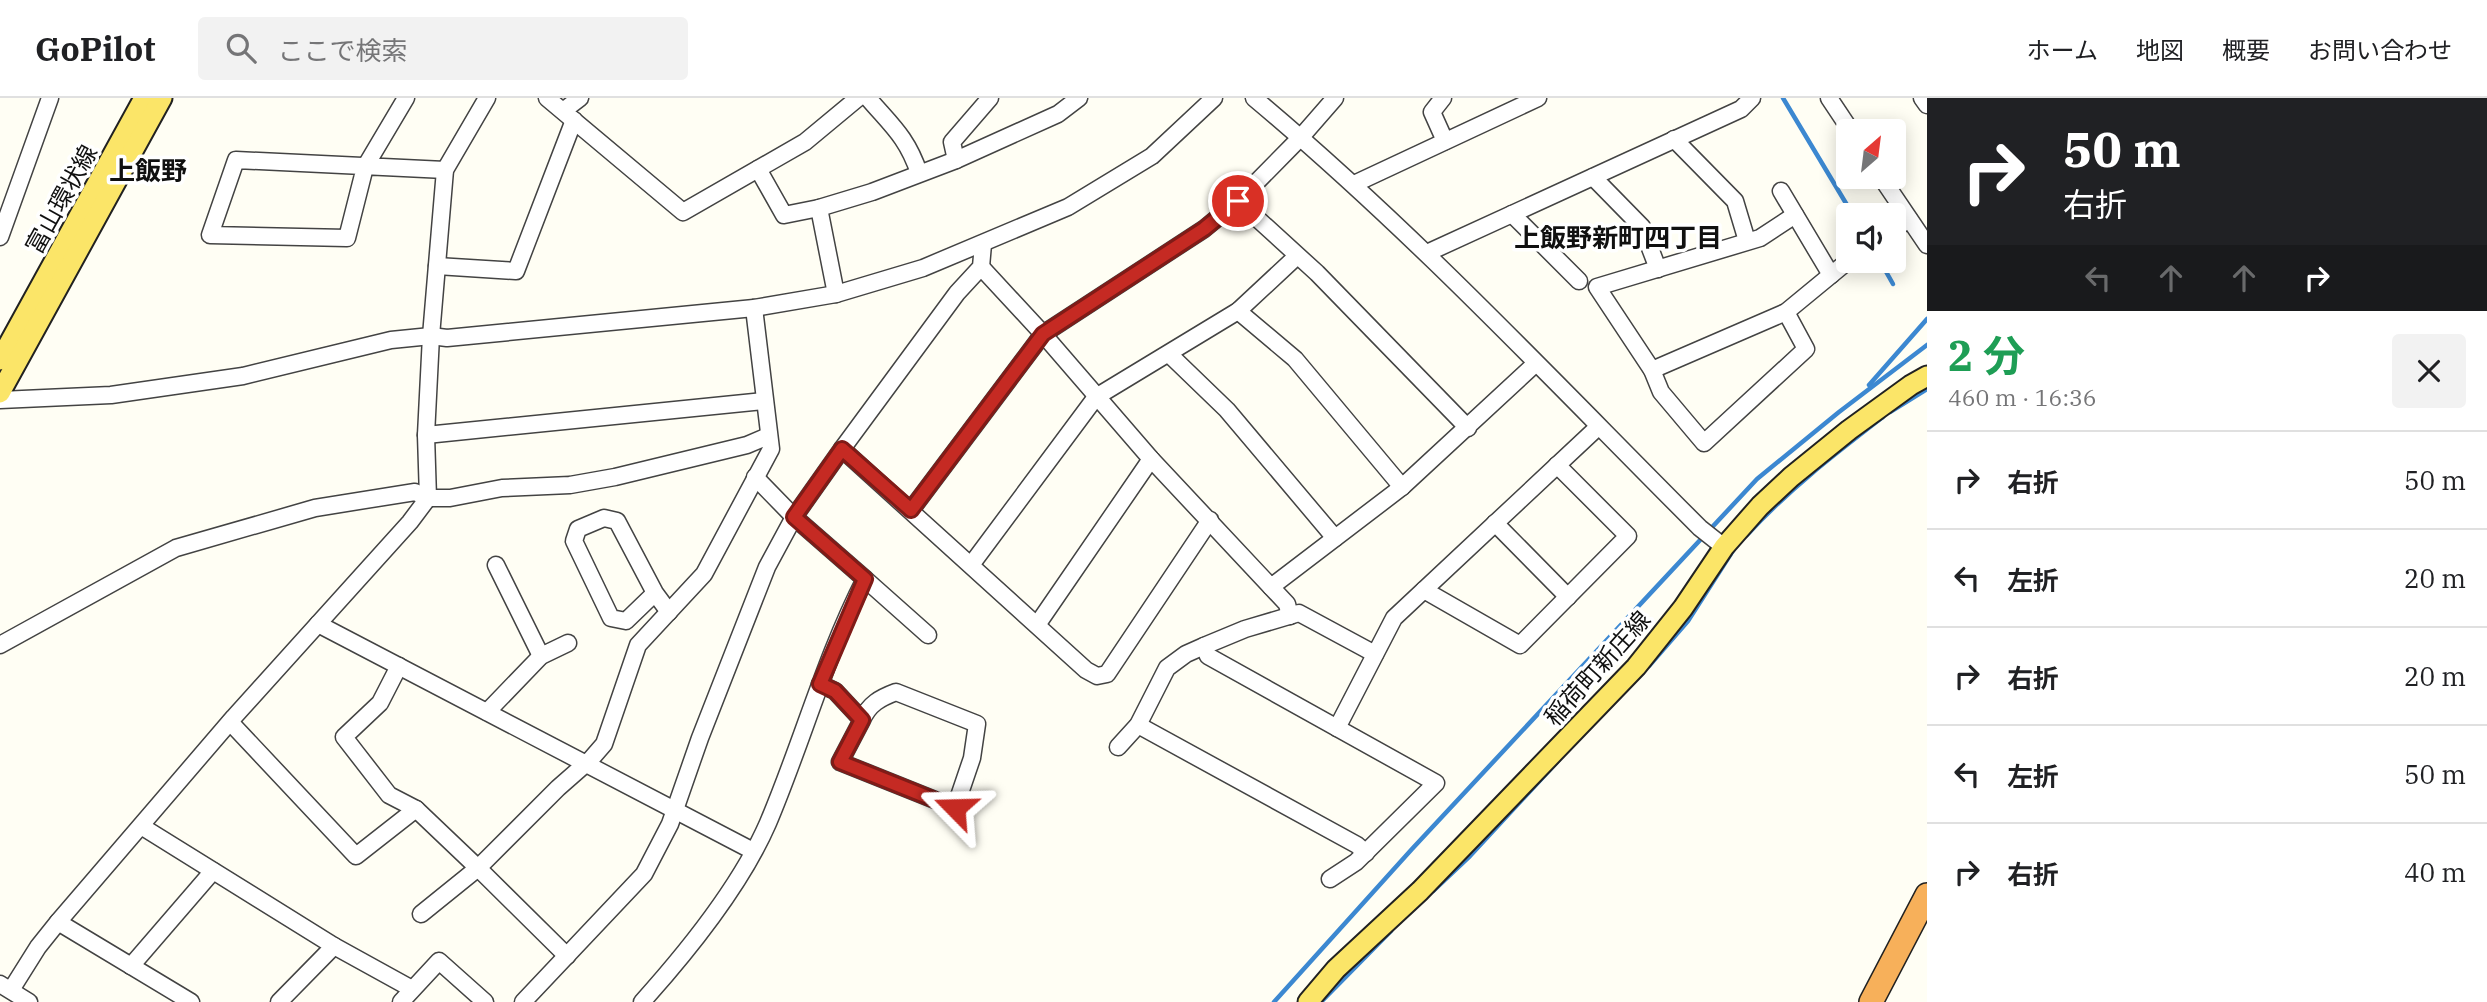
<!DOCTYPE html>
<html lang="ja">
<head>
<meta charset="utf-8">
<style>
	:root { --surface:#fff; --page:#f2f2f2; --text:#202124; --muted:#757577; --line:#e0e0e0 }
	body { margin:0; font-family:"IBM Plex Serif","Noto Sans JP",serif; background:var(--page); color:var(--text); height:100vh; display:flex; flex-direction:column; font-size:26px; white-space:nowrap }
	* { box-sizing:border-box; margin:0 }
	p { font-size:23px; color:var(--muted) }
	.icon { flex:none; width:38px; height:38px; fill:none; stroke:currentColor; stroke-width:2; stroke-linecap:round; stroke-linejoin:round }
	.map { position:relative; flex:1; overflow:hidden }
	.sheet { display:flex; flex-direction:column; background:var(--surface); width:560px }
	.sheet>* { flex:none }
	.guide { background:#202124; color:#fff; overflow:hidden }
	.needle { width:46px; rotate:28deg }
	.buttons { position:absolute; left:1836px; top:21px; display:grid; gap:14px }
	.buttons a { display:grid; place-items:center; width:70px; height:70px; border-radius:7px; background:var(--surface); box-shadow:0 4px 18px #0003; font-size:35px }
	.pin { position:absolute; display:grid; place-items:center; width:60px; height:60px; color:#fff; margin:-30px; border:4px solid #fff; border-radius:50%; box-shadow:0 2px 7px #0007 }
	.me { position:absolute; width:77px; margin:-38px; rotate:292deg; stroke-linejoin:round; filter:drop-shadow(0 0 5px #0008) }
	.turn { display:flex; align-items:center; gap:24px; height:147px; padding:0 21px; font-size:32px }
	.turn .icon { width:91px; height:91px; stroke-width:2.5 }
	.turn b { display:block; font-size:49px; line-height:60px }
	.lanes { display:flex; align-items:center; height:66px; padding:0 21px; background:#0003; justify-content:center; gap:35px; direction:ltr }
	.lanes .off { opacity:.35 }
	.round { display:grid; place-items:center; flex:none; width:74px; height:74px; border-radius:7px; background:var(--page) }
	.head { display:flex; align-items:center; justify-content:space-between; height:119px; padding:0 21px }
	h1 { font-size:42px; font-weight:700; line-height:52px; color:#1e9e55 }
	ul { padding:0; list-style:none }
	li { display:flex; align-items:center; gap:21px; height:98px; padding:0 21px; border-top:2px solid var(--line) }
	li div { flex:1 }
	li b { display:block; font-size:26px }
	li em { font-style:normal }
	header { display:flex; align-items:center; gap:42px; box-sizing:border-box; height:98px; padding:0 35px; background:var(--surface); border-bottom:2px solid var(--line) }
	header strong { font-size:33px }
	nav { display:flex; gap:38px; margin-inline-start:auto; font-size:24px }
	.search { width:490px; height:63px; background:var(--page); display:flex; align-items:center; gap:18px; box-sizing:border-box; padding:0 24px; border-radius:7px; color:var(--muted); font-size:26px }
	main { display:flex; flex:1; min-height:0 }
	.map>svg:first-child { display:block }
</style>
</head>
<body>
<header>
<strong>GoPilot</strong>
<div class="search"><svg class="icon" aria-label="search" viewBox="0 0 24 24"><circle cx="10" cy="10" r="6"/><path d="M15 15l6 6"/></svg>ここで検索</div>
<nav><a>ホーム</a><a>地図</a><a>概要</a><a>お問い合わせ</a></nav>
</header>
<main>
<div class="map">
<svg width="1927" height="904" viewBox="0 0 1927 904">
	<rect width="100%" height="100%" fill="#fffef4"/>
	<g fill="none" stroke-linecap="round" stroke-linejoin="round">
		<g stroke="#3c88d1" stroke-width="4.5">
			<polyline points="1783,0 1853,117"/>
			<polyline points="1880,163 1893,186"/>
			<polyline points="1869,287 1927,221"/>
			<polyline points="1890,314 1927,291"/>
			<path d="M1747 437C1788 392 1835 356 1883 319"/>
			<polyline points="1649,568 1688,523 1734,451"/>
			<polyline points="1433,793 1470,758 1558,663"/>
			<polyline points="1274,904 1412,751 1757,381 1839,314 1927,247"/>
			<polyline points="1321,904 1391,833"/>
		</g>
		<g stroke="#434343" stroke-width="19">
			<g id="minor">
				<polyline points="406,0 365,69 347,140 210,137 236,62 445,72"/>
				<polyline points="547,0 683,114 805,44 858,0"/>
				<path d="M868 0C891 27 907 39 919 75"/>
				<path d="M1254 0C1413 133 1554 284 1700 430L1724 449"/>
				<polyline points="1443,0 1432,14 1445,43"/>
				<polyline points="1829,0 1851,33"/>
				<polyline points="1922,0 1927,7"/>
				<polyline points="563,13 580,0"/>
				<polyline points="1674,41 1735,103 1747,143"/>
				<polyline points="956,62 952,44 990,0"/>
				<polyline points="758,71 784,117 819,110"/>
				<polyline points="1593,79 1642,129 1658,171"/>
				<polyline points="1881,79 1927,147"/>
				<polyline points="1354,86 1538,0"/>
				<polyline points="1781,93 1831,177"/>
				<polyline points="1238,103 1317,175 1468,330"/>
				<polyline points="1512,116 1579,183"/>
				<polyline points="1894,131 1909,121"/>
				<polyline points="0,139 50,0"/>
				<polyline points="1427,155 1741,11 1752,0"/>
				<polyline points="437,168 516,173 574,22"/>
				<polyline points="981,169 1043,236 1151,361 1271,489 1402,389 1535,266"/>
				<polyline points="836,196 819,110 872,94 956,62 1058,16 1079,0"/>
				<polyline points="1238,213 1295,261 1402,389"/>
				<polyline points="1786,214 1806,251 1704,345 1661,294 1652,272 1597,189 1760,140 1795,117"/>
				<polyline points="1169,256 1227,312 1335,440"/>
				<polyline points="1652,272 1786,214 1848,163"/>
				<polyline points="0,302 111,297 243,278 391,242 431,238 447,240 754,210 836,196 923,170 1068,109 1152,58 1214,0"/>
				<polyline points="426,337 764,303"/>
				<polyline points="842,351 1086,572 1097,578 1107,576 1210,422"/>
				<polyline points="911,412 1043,236 1204,131 1238,103 1301,39 1335,0"/>
				<polyline points="1495,425 1568,499"/>
				<polyline points="496,467 541,558"/>
				<polyline points="971,467 1096,299 1238,213 1296,159"/>
				<polyline points="865,481 928,537"/>
				<polyline points="1271,489 1287,506 1290,518"/>
				<polyline points="1424,492 1520,547 1628,438 1557,367"/>
				<polyline points="655,495 626,523 611,520 574,443 578,431 604,420 617,423 655,495 669,514"/>
				<polyline points="318,526 753,753"/>
				<polyline points="1037,527 1151,361"/>
				<polyline points="0,547 176,450 315,410 415,394 428,400 450,400 502,390 570,387 615,379 747,347 768,338"/>
				<polyline points="1204,548 1208,558 1436,685 1356,764 1330,781"/>
				<polyline points="399,568 380,605 344,639 389,697 416,711 478,770 421,816"/>
				<path d="M820 586 835 593 862 622 840 664 955 710 972 660 977 626 896 594C880 600 869 606 862 622"/>
				<polyline points="487,614 541,558 568,545"/>
				<polyline points="230,624 356,758 416,711"/>
				<polyline points="1138,627 1357,747 1366,755"/>
				<polyline points="1337,630 1394,520 1598,329"/>
				<polyline points="1118,649 1138,627 1167,570 1186,556 1204,548 1245,531 1299,515 1375,556"/>
				<polyline points="141,728 334,848 412,891"/>
				<polyline points="58,824 191,904"/>
				<polyline points="567,858 478,770 558,690 591,661 604,646 638,547 704,476 771,351 754,210"/>
				<polyline points="131,868 213,773"/>
				<polyline points="0,886 29,904"/>
				<polyline points="11,892 38,849 58,824 234,619 410,424 428,400 426,337 431,238 445,72 487,0"/>
				<polyline points="279,904 334,848"/>
				<polyline points="401,904 439,863 485,904"/>
				<polyline points="523,904 644,776 670,726 700,640 767,469 794,419 842,351 957,195 981,169 983,146"/>
				<path d="M642 904C687 854 741 787 768 725 802 645 825 559 865 481L794 419 755 379"/>
			</g>
		</g>
		<g stroke="#212121" stroke-width="23">
			<g id="major">
				<polyline points="0,262 144,0"/>
				<polyline points="0,295 162,0"/>
				<polyline points="1308,904 1336,871 1420,793 1636,569 1683,510 1724,449 1760,408 1791,379 1849,332 1911,287 1927,278"/>
			</g>
		</g>
		<g stroke="#212121" stroke-width="26">
			<polyline id="highway" points="1871,904 1927,797"/>
		</g>
		<use href="#minor" stroke="#fff" stroke-width="16"/>
		<use href="#major" stroke="#fbe568" stroke-width="19"/>
		<use href="#highway" stroke="#f7b05a" stroke-width="23"/>
	</g>
	<g fill="none" stroke-linecap="round" stroke-linejoin="round">
		<g stroke="#801b17" stroke-width="18">
			<polyline id="route" points="955,710 840,664 862,622 835,593 820,586 865,481 794,419 842,351 911,412 1043,236 1204,131 1238,103"/>
		</g>
		<use href="#route" stroke="#c52a23" stroke-width="12"/>
	</g>
	<g text-anchor="middle" dominant-baseline="central" stroke-width="7" stroke-linejoin="round" paint-order="stroke">
		<g font-size="24" fill="#101010" stroke="#fff">
			<text transform="translate(61 101) rotate(-61)">富山環状線</text>
			<text transform="translate(1597 570) rotate(-48)">稲荷町新庄線</text>
		</g>
		<g font-size="26" font-weight="bold" fill="#101010" stroke="#fff">
			<text x="148" y="72">上飯野</text>
			<text x="1618" y="139">上飯野新町四丁目</text>
		</g>
	</g>
</svg>
<div class="buttons">
<a><svg class="needle" viewBox="-14 -14 28 28"><path d="M0-13l5 13h-10z" fill="#e53935"/><path d="M0 13l5-13h-10z" fill="#757577"/></svg></a>
<a><svg class="icon" aria-label="sound" viewBox="0 0 24 24"><path d="M4 9h4l5-4v14l-5-4H4zM17 9q2 3 0 6"/></svg></a>
</div>
<div class="pin" style="left:1238px;top:103px;background:#d93025"><svg class="icon" aria-label="arrive" viewBox="0 0 24 24"><path d="M6 21V4h12l-3 4 3 4H6"/></svg></div>
<svg class="me" style="left:955px;top:710px" viewBox="-20 -20 40 40"><path d="M0-17L14 15 0 8-14 15z" fill="#c52a23" stroke="#fff" stroke-width="4"/></svg>
</div>
<section class="sheet">
<div class="guide">
<div class="turn"><svg class="icon" aria-label="right" viewBox="0 0 24 24"><path d="M7 20v-9h11M14 6l5 5-5 5"/></svg><div><b>50 m</b>右折</div></div>
<div class="lanes"><svg class="icon off" aria-label="left" viewBox="0 0 24 24"><path d="M17 20v-9H6M10 6l-5 5 5 5"/></svg><svg class="icon off" aria-label="ahead" viewBox="0 0 24 24"><path d="M12 20V5M6 11l6-6 6 6"/></svg><svg class="icon off" aria-label="ahead" viewBox="0 0 24 24"><path d="M12 20V5M6 11l6-6 6 6"/></svg><svg class="icon" aria-label="right" viewBox="0 0 24 24"><path d="M7 20v-9h11M14 6l5 5-5 5"/></svg></div>
</div>
<div class="head"><div><h1>2 分</h1><p>460 m · 16:36</p></div><a class="round"><svg class="icon" aria-label="close" viewBox="0 0 24 24"><path d="M6 6l12 12M18 6L6 18"/></svg></a></div>
<ul>
<li><svg class="icon" aria-label="right" viewBox="0 0 24 24"><path d="M7 20v-9h11M14 6l5 5-5 5"/></svg><div><b>右折</b></div><em>50 m</em></li>
<li><svg class="icon" aria-label="left" viewBox="0 0 24 24"><path d="M17 20v-9H6M10 6l-5 5 5 5"/></svg><div><b>左折</b></div><em>20 m</em></li>
<li><svg class="icon" aria-label="right" viewBox="0 0 24 24"><path d="M7 20v-9h11M14 6l5 5-5 5"/></svg><div><b>右折</b></div><em>20 m</em></li>
<li><svg class="icon" aria-label="left" viewBox="0 0 24 24"><path d="M17 20v-9H6M10 6l-5 5 5 5"/></svg><div><b>左折</b></div><em>50 m</em></li>
<li><svg class="icon" aria-label="right" viewBox="0 0 24 24"><path d="M7 20v-9h11M14 6l5 5-5 5"/></svg><div><b>右折</b></div><em>40 m</em></li>
</ul>
</section>
</main>
</body>
</html>
